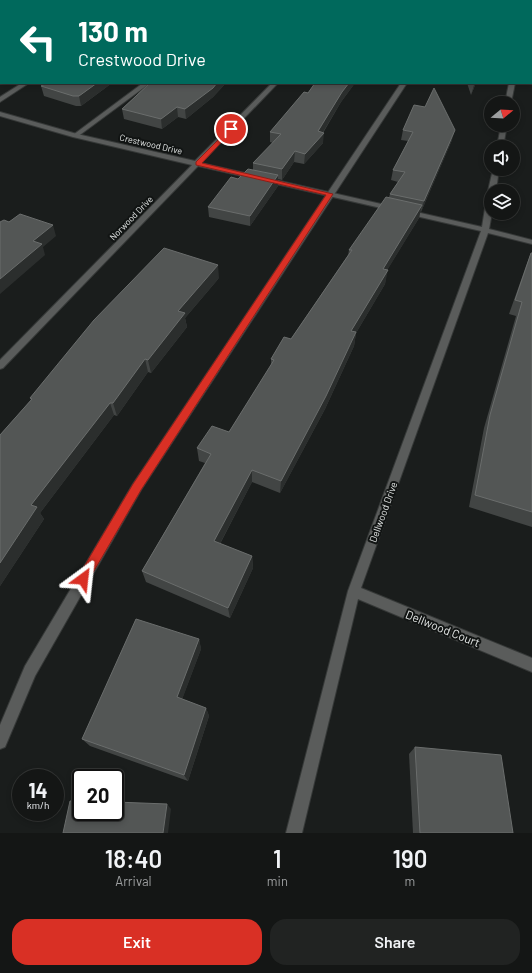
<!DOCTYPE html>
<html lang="en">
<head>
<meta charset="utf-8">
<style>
	:root { --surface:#141615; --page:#212322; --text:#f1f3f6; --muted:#9d9fa0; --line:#333534; --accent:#d93025 }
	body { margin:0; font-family:Barlow,sans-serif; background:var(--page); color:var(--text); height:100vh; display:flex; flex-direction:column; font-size:15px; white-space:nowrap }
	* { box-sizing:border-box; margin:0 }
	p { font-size:13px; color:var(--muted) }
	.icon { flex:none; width:22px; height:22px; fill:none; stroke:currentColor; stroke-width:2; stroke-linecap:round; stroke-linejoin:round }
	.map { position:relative; height:833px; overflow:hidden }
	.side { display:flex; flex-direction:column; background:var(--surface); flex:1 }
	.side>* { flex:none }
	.top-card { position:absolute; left:0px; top:0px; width:532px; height:84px; box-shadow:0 2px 6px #0003,0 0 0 1px var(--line); background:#00695c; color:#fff; overflow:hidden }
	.needle { width:26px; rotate:72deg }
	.fabs { position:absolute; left:484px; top:96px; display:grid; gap:8px }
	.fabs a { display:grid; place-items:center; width:36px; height:36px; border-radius:50%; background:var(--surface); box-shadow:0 2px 6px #0003,0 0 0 1px var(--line); font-size:20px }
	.speed { position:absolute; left:12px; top:769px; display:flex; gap:8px; font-size:20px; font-weight:700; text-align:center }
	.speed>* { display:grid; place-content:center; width:52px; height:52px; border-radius:50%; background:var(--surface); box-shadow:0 2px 6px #0003,0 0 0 1px var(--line); line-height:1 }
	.speed small { font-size:10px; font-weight:400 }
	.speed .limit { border:2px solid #111; border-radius:6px; background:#fff; color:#111 }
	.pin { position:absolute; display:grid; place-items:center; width:34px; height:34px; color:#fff; margin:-17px; border:2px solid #fff; border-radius:50%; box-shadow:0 1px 4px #0007 }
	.me { position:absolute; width:44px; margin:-22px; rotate:30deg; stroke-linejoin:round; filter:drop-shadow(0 0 3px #0008) }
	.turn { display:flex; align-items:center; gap:14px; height:84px; padding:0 12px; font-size:18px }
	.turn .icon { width:52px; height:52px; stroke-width:2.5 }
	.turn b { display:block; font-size:28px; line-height:34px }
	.eta { display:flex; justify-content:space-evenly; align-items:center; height:68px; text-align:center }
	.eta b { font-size:24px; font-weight:600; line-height:28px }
	.cta { display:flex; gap:8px; margin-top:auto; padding:8px 12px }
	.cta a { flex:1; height:46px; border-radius:16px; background:var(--accent); color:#fff; font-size:16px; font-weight:600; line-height:46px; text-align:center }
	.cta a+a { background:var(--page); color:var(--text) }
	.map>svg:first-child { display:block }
</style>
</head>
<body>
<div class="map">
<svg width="532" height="833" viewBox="0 0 532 833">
	<rect width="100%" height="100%" fill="#1a1d1c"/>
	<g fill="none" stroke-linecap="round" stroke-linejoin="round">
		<g stroke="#363938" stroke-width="2">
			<g id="service">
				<polygon points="35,0 40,0 35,1"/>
				<rect x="415" y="0" width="5" height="1"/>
				<rect x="0" y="26" width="1" height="2"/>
				<polygon points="143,83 150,83 77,137 73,137 73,135"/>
				<polygon points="401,83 407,83 141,490 35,676 5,747 0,749 0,725 25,666 133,484"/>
			</g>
		</g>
		<g stroke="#363938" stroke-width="2">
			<g id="minor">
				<polygon points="132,0 137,0 132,1"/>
				<rect x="315" y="0" width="4" height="1"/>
				<rect x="515" y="0" width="5" height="1"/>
				<rect x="531" y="10" width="1" height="2"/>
				<polygon points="22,83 29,83 0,102 0,97"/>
				<polygon points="272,83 278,83 201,163 482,227 487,196 491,194 492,213 489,229 532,240 532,244 488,233 361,588 532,658 532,672 358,599 302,833 286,833 348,591 481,231 198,166 3,368 0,369 0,360 192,165 73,137 0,116 0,112 77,134 195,161"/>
				<polygon points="509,83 515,83 511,103 505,103"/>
				<polygon points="501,125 507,125 503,147 497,147"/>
				<polygon points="493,169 499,169 496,191 491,191 491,193 488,191"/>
			</g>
		</g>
		<use href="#service" fill="#5a5c5b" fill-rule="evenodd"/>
		<use href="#minor" fill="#5a5c5b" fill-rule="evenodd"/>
	</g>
	<g fill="#424544">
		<polygon points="0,0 13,0 13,1 1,1 1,23 0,23"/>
		<polygon points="47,83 112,83 81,106 76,106 44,96 41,86"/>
		<polygon points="150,83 226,83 213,97 186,119 178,117 162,129 124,119 122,109"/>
		<polygon points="315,83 355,83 341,102 323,133 323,143 304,164 294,162 282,180 278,179 278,186 250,226 209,217 208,207 238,179 253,170 253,163 273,143 270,142 270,132 308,93"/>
		<polygon points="467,83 476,83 471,95"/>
		<polygon points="403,130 452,140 421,212 420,211 419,218 387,270 385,284 356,333 354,346 325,409 280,493 252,482 220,544 252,556 253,568 230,618 146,582 142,571 205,463 199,461 197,448 229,432 271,366 271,359 291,339 348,255 349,250 389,197 390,194 398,182 391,180 393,170 408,141 401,140"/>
		<polygon points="531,253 532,253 532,527 469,507 484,428 516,316 509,314 526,266"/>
		<polygon points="219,278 185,318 187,327 151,373 148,372 117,416 114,415 40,513 44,519 0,586 0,435 31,400 30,398"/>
		<polygon points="199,639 201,649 182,699 206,708 209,716 188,781 90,746 82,739"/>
		<polygon points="415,747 513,833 413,833 409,754"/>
	</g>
	<g fill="#2b2e2d">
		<rect x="7" y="0" width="6" height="1"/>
		<polygon points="90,0 98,0 97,1 89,1"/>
		<polygon points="97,83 112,83 81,106 79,96"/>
		<polygon points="217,83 226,83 213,97 186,119 185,109"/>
		<polygon points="349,83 355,83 341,102 320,137 324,133 323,143 304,164 305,154 342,92"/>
		<polygon points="475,83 476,83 471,95 474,85"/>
		<polygon points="177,107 178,117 162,129 161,119"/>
		<polygon points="455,130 452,140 421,212 424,201"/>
		<polygon points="295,151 294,162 282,180 282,169"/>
		<polygon points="278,175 278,186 250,226 250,216"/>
		<polygon points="422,205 419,218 380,282 383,269"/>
		<polygon points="53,225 56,236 43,247 45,255 0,294 0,279 33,241"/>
		<polygon points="218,265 219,278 185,318 187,327 151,373 148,360 178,311"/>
		<polygon points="388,270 385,284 356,333 354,346 325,409 280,493 281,481 351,331"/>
		<polygon points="145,359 148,372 117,416 113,403"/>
		<polygon points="110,403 114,415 40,513 44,519 0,586 0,563 31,505"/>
		<polygon points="252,470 252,482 215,553 214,541"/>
		<polygon points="252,556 253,568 230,618 228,608"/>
		<polygon points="199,639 201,649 180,705 177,697"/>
		<polygon points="206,708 209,716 188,781 184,775"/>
		<polygon points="167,804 171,809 168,833 163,833"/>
	</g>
	<g fill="#535655" stroke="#6a6d6c">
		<polygon points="0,0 7,0 7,1 1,1 1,14 0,14"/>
		<polygon points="66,0 90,0 89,1 66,1"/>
		<polygon points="175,0 279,0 279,1 173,1"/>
		<polygon points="356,0 387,0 387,1 355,1"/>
		<rect x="449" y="0" width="38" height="1"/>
		<polygon points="47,83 97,83 79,96 73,96 41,86"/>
		<polygon points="150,83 217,83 213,88 185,109 177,107 161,119 122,109"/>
		<polygon points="315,83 349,83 342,92 318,131 324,133 305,154 295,151 282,169 253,163 281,134 270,132 304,92 308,93"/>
		<polygon points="434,88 455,130 424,201 390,194 405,172 393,170 413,132 403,130 414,105 425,107"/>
		<polygon points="248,169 278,175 250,216 208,207 231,177 238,179"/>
		<polygon points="386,197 422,205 383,269 388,270 351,331 356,332 326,396 281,481 252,470 214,541 252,556 228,608 142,571 211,454 197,448 212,426 229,432 274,360 271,359 284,337 291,339 352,250 349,250"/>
		<polygon points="20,214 53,225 33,241 42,244 0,279 0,222 4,220 9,222"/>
		<polygon points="164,248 218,265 178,311 185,313 148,360 145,359 113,403 110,403 31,505 37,507 0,563 0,435 32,399 30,398 94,320"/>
		<polygon points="531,253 532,253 532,512 475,495 490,415 522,302 515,300"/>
		<polygon points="136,619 199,639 177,697 206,708 184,775 82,739"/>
		<polygon points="415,747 501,755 513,833 420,833"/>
		<polygon points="70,801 81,801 81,812 115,812 115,802 167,804 163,833 63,833"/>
	</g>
	<polygon fill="#d93025" stroke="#8d1f18" points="231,127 233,130 202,163 333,194 141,490 87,583 83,584 79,583 78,579 79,575 133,484 326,195 196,165 196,162"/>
	<g text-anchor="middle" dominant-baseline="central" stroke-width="4" stroke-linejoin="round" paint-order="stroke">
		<g font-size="9" fill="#e3e6e5" stroke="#111413">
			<text transform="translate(151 144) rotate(13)">Crestwood Drive</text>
			<text transform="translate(131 218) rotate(-46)">Norwood Drive</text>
		</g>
		<g font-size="10" fill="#e3e6e5" stroke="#111413">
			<text transform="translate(383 512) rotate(-70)">Dellwood Drive</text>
		</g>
		<g font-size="12" fill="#e3e6e5" stroke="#111413">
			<text transform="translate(443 628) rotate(22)">Dellwood Court</text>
		</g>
	</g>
</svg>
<div class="fabs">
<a><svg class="needle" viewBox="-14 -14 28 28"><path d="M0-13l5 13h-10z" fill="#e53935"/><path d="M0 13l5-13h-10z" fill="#9d9fa0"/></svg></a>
<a><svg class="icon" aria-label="sound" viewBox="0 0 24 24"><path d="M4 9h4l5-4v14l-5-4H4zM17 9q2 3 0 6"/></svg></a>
<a><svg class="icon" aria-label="layers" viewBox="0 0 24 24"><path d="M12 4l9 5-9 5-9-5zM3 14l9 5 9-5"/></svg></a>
</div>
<div class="speed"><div>14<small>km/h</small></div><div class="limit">20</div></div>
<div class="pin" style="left:231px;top:129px;background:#d93025"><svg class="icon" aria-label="arrive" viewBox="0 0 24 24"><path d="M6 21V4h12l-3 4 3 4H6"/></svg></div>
<svg class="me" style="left:83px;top:579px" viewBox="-20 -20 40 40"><path d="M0-17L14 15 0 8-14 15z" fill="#d93025" stroke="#fff" stroke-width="4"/></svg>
<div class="top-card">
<div class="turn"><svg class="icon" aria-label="left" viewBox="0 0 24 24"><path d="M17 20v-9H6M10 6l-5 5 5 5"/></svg><div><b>130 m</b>Crestwood Drive</div></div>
</div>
</div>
<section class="side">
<div class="eta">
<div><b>18:40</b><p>Arrival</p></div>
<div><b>1</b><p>min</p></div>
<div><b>190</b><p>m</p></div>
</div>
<div class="cta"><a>Exit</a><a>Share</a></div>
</section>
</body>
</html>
